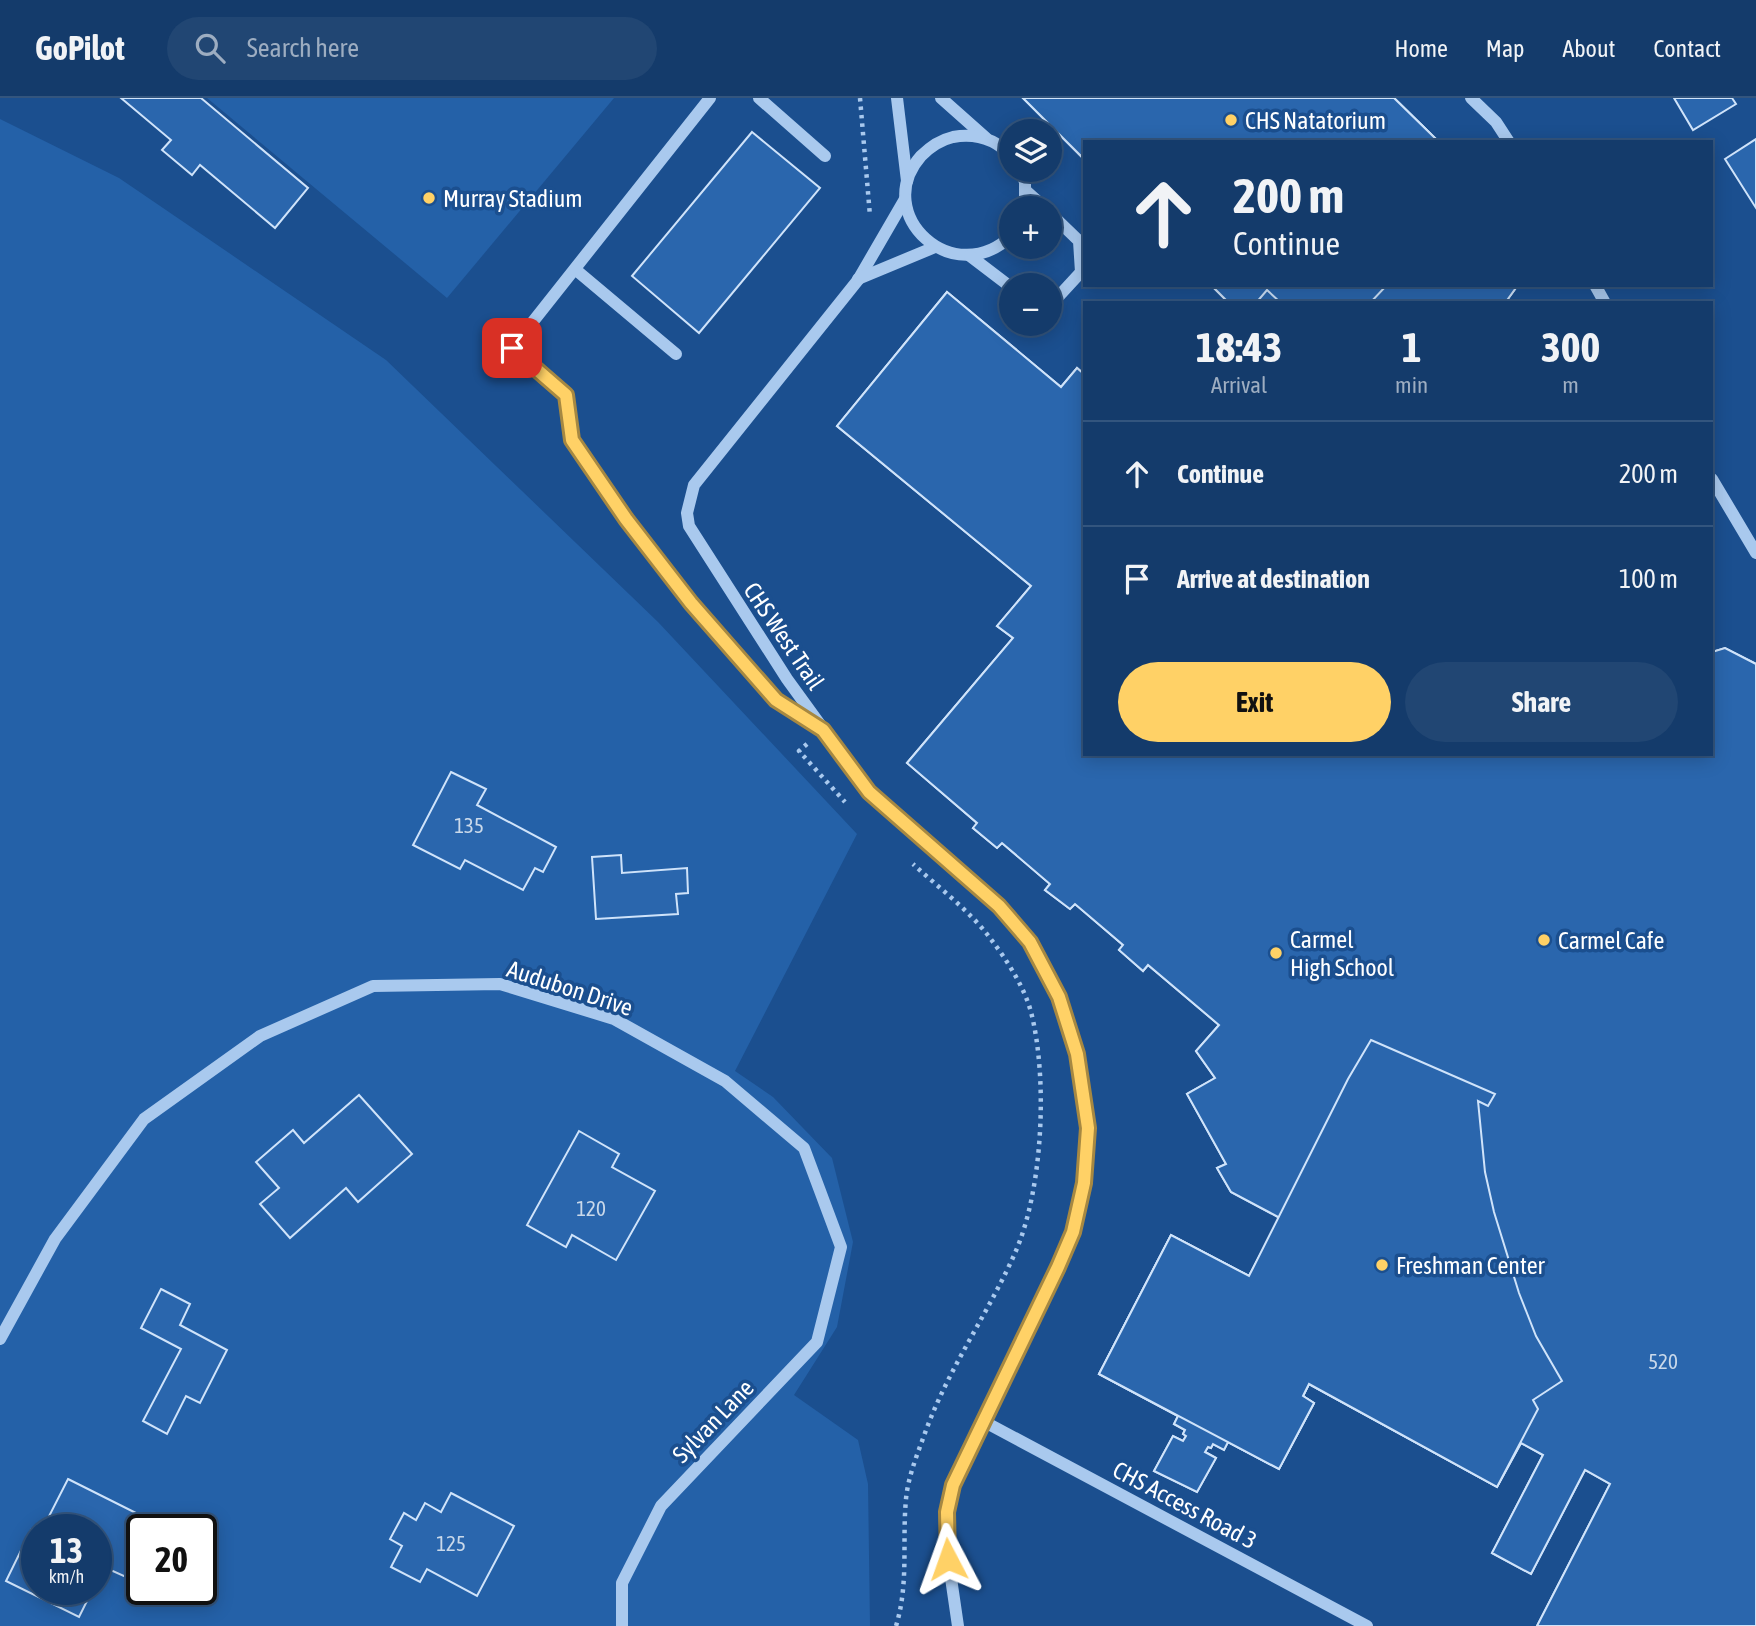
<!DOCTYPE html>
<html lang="en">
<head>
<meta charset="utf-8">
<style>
	:root { --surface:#143b6b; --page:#214673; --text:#f1f3f6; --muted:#9dadc1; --line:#33557e; --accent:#ffd166 }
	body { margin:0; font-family:"Asap Condensed",sans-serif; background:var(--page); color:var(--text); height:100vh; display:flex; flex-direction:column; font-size:26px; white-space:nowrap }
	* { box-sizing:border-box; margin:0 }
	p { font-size:23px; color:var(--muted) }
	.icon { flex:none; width:38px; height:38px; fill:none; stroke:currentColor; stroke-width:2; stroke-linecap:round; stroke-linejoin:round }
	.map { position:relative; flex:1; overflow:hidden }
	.panel { position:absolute; left:1083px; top:203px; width:630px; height:455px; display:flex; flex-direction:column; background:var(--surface); border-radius:0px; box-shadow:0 4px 18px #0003,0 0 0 2px var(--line) }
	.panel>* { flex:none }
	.guide { position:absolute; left:1083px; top:42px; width:630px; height:147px; border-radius:0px; box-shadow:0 4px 18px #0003,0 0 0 2px var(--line); background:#143b6b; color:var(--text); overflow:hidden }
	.fabs { position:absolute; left:999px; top:21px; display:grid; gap:14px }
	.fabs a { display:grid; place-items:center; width:63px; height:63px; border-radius:50%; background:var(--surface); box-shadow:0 4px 18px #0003,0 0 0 2px var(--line); font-size:35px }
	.speed { position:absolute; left:21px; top:1416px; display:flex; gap:14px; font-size:35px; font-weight:700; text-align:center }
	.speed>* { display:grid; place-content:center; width:91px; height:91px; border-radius:50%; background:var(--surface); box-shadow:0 4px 18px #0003,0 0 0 2px var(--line); line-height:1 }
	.speed small { font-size:18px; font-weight:400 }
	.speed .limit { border:4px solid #111; border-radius:10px; background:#fff; color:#111 }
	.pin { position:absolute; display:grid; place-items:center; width:60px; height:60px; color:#fff; margin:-30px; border-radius:14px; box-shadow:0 4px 10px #0006 }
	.me { position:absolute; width:77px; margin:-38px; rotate:356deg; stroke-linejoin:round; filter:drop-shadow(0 0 5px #0008) }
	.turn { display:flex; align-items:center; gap:24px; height:147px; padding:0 35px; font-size:32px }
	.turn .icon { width:91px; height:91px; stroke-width:2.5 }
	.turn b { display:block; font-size:49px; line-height:60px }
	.eta { display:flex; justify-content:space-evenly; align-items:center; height:119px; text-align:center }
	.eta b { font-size:42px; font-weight:700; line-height:49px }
	.action { display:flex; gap:14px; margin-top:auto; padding:14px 35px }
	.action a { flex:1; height:80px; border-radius:42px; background:var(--accent); color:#111; font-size:28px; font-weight:700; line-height:80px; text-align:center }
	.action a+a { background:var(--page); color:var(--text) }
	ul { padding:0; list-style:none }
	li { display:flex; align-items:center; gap:21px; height:105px; padding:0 35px; border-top:2px solid var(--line) }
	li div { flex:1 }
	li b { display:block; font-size:26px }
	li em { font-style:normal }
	header { display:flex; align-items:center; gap:42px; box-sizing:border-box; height:98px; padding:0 35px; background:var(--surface); border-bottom:2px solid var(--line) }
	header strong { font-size:33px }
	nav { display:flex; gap:38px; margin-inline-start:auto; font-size:24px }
	.search { width:490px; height:63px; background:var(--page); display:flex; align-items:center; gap:18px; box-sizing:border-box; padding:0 24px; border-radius:38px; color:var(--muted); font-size:26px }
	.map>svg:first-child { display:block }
</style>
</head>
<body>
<header>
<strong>GoPilot</strong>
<div class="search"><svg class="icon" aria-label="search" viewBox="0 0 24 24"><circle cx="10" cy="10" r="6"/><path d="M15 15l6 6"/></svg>Search here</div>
<nav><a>Home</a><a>Map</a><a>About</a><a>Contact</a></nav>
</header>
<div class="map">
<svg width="1756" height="1528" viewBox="0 0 1756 1528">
	<rect width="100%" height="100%" fill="#1b4f8f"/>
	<g fill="#2461a8" fill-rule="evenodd">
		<polygon points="207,0 614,0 447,200"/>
		<path d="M0 21 119 80 386 262 658 524 857 736 735 973 773 999 832 1060 853 1144 837 1229 794 1297 858 1342 868 1386 870 1528H0ZM37 1432H96V1491H37ZM142 1432H201V1491H142Z"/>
	</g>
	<g fill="#2a66ad" stroke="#cfe3fa" stroke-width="2" fill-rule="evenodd">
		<polygon points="121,0 201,0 308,90 275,130 200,67 192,77 162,52 171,42"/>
		<polygon points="1023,0 1394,0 1439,44 1085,44 1085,62"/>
		<polygon points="1023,0 1394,0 1439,44 1085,44 1085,62"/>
		<polygon points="1023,0 1394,0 1439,44 1085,44 1085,62"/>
		<polygon points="1674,0 1732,0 1736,6 1693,32"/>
		<polygon points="752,34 820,90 699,235 632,178"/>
		<polygon points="1756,41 1756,110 1725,61"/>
		<polygon points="1211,187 1518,187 1505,205 1229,205"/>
		<polygon points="1211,187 1518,187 1505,205 1229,205"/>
		<polygon points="1211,187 1387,187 1370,205 1281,205 1267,192 1256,205 1229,205"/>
		<path d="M947 194 1061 289 1077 270 1085 277V656H1712V554L1725 550 1756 566V1528H1537L1610 1386 1585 1372 1531 1476 1492 1455 1543 1357 1521 1345 1497 1389 1309 1286 1303 1298 1314 1305 1279 1371 1228 1344 1224 1352 1213 1346 1211 1350 1208 1349 1205 1354 1216 1360 1197 1394 1154 1373 1173 1338 1183 1343 1186 1338 1183 1336 1185 1332 1174 1326 1178 1318 1099 1276 1171 1137 1249 1178 1280 1120 1231 1094 1217 1070 1226 1066 1187 996 1215 980 1196 953 1219 927 1148 867 1143 873 1119 852 1123 847 1075 806 1070 811 1045 792 1050 786 1002 745 997 750 973 730 977 725 907 665 1013 540 997 528 1031 488 837 328ZM1495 996 1566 1035 1531 1103 1494 1114 1485 1074 1478 1003 1488 1008ZM1556 1159 1565 1186 1591 1177 1598 1200 1619 1211 1553 1337 1533 1302 1562 1283 1536 1238 1511 1175Z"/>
		<polygon points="947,194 1061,289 1077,270 1085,277 1085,656 1712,656 1712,554 1725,550 1756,566 1756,1528 1537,1528 1610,1386 1585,1372 1531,1476 1492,1455 1543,1357 1521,1345 1497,1389 1309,1286 1303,1298 1314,1305 1279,1371 1228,1344 1224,1352 1213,1346 1211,1350 1208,1349 1205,1354 1216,1360 1197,1394 1154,1373 1173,1338 1183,1343 1186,1338 1183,1336 1185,1332 1174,1326 1178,1318 1099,1276 1171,1137 1249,1178 1280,1120 1231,1094 1217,1070 1226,1066 1187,996 1215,980 1196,953 1219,927 1148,867 1143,873 1119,852 1123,847 1075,806 1070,811 1045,792 1050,786 1002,745 997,750 973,730 977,725 907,665 1013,540 997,528 1031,488 837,328"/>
		<polygon points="451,674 486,691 477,707 556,749 543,774 535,770 523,792 465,762 460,771 413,747"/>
		<polygon points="621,757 622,775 687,770 688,795 676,796 678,816 596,821 592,759"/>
		<polygon points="1371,942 1495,996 1488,1008 1478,1003 1485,1074 1494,1114 1519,1195 1536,1238 1562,1283 1533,1302 1538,1311 1497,1389 1309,1286 1303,1298 1314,1305 1279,1371 1099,1276 1171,1137 1249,1178 1348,981"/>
		<polygon points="359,997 412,1056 358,1104 346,1090 290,1140 260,1106 279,1090 256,1064 293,1032 304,1045"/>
		<polygon points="579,1033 619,1056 612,1069 655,1093 616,1162 572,1137 566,1149 527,1127"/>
		<polygon points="161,1191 190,1206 180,1227 227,1252 200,1305 186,1298 167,1336 143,1323 181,1251 141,1230"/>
		<polygon points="68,1381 154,1424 150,1432 142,1432 142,1449 126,1479 104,1469 96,1484 96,1432 42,1432"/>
		<polygon points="451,1395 514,1428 477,1498 427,1471 420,1484 391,1469 402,1448 390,1441 404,1415 416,1422 425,1405 441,1414"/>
		<polygon points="31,1432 37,1435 37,1491 93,1491 79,1519 6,1483"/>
	</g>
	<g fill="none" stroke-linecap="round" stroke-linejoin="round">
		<g stroke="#a9c9ee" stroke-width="4.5" stroke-dasharray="3.5 5" stroke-linecap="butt">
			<polyline points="860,0 870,118"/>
			<polyline points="807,646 799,653 845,704"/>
			<path d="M896 1528C909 1486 902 1444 906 1401 908 1379 917 1357 925 1335 948 1271 988 1216 1015 1155 1043 1092 1048 980 1031 914 1024 888 1006 861 990 840 969 812 939 790 913 766"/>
		</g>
		<g stroke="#a9c9ee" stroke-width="12">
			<polyline points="710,0 512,250 566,297 572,342 626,421 691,505 776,602 817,628"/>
			<polyline points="759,0 825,58"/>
			<polyline points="897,0 907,83"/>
			<polyline points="941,0 986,40"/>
			<polyline points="1471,0 1496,24 1509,44"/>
			<path d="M1012 59C996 41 976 35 953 39 940 42 930 49 921 58 870 116 954 194 1012 137"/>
			<polyline points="1020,72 1025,84 1025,110"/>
			<polyline points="1025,92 1045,110"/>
			<polyline points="905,101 858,182 694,387 687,415 689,428 787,581 869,694 999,808 1030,844 1059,899 1077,956 1088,1030 1084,1085 1073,1134 961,1368 947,1414 945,1439 958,1528"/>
			<polyline points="1050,115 1079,143 1081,174 1058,199 1050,201"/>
			<polyline points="970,158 1012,190"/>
			<polyline points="576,172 676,256"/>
			<polyline points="858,181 935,149"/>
			<polyline points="1595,187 1605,205"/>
			<polyline points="1712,381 1756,455"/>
			<polyline points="0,1241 55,1141 144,1021 260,938 373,888 500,886 614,921 725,983 804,1050 841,1149 817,1244 661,1408 622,1485 622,1528"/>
			<polyline points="983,1323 1367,1528"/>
		</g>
	</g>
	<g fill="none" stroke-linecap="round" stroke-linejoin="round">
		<g stroke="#a68842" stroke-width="18">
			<polyline id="route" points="512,250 566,297 572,342 626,421 691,505 776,602 823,632 869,694 999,808 1030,844 1059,899 1077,956 1088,1030 1084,1085 1073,1134 1058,1169 953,1387 947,1414 948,1461"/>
		</g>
		<use href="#route" stroke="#ffd166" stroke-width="12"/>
	</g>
	<g fill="#ffd166" stroke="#1b4f8f" stroke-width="2.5">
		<circle cx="1231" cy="22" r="7"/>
		<circle cx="429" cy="100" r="7"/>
		<circle cx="1544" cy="842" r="7"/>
		<circle cx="1276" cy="855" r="7"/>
		<circle cx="1382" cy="1167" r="7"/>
	</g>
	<g text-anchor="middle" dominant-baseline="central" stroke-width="7" stroke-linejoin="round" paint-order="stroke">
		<g font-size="21" fill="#cad9ea">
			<text x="469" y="727">135</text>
			<text x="591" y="1110">120</text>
			<text x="1663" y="1263">520</text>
			<text x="451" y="1445">125</text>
		</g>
		<g font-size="24" fill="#fff" stroke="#1b4f8f" text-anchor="start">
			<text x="1245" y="22">CHS Natatorium</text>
			<text x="443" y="100">Murray Stadium</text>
			<text x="1290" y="841">Carmel<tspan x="1290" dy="28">High School</tspan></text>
			<text x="1558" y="842">Carmel Cafe</text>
			<text x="1396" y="1167">Freshman Center</text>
		</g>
		<g font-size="24" fill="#fff" stroke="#1b4f8f">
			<text transform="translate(784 538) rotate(56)">CHS West Trail</text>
			<text transform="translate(570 890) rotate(18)">Audubon Drive</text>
			<text transform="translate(713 1323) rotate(-46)">Sylvan Lane</text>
			<text transform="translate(1185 1407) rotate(28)">CHS Access Road 3</text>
		</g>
	</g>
</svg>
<div class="fabs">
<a><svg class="icon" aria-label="layers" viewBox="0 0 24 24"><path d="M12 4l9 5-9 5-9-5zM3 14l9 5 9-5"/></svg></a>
<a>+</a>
<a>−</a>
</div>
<div class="speed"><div>13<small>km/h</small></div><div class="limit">20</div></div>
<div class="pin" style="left:512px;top:250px;background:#d93025"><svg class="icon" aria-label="arrive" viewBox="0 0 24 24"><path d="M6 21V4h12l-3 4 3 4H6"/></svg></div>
<svg class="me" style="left:948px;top:1461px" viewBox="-20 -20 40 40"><path d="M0-17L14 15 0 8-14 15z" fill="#ffd166" stroke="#fff" stroke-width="4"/></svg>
<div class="guide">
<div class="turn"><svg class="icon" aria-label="ahead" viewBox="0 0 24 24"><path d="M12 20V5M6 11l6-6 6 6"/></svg><div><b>200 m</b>Continue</div></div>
</div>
<section class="panel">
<div class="eta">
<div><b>18:43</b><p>Arrival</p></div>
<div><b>1</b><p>min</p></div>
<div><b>300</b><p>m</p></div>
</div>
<ul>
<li><svg class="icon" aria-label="ahead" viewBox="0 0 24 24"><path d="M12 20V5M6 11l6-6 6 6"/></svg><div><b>Continue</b></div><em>200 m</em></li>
<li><svg class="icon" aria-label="arrive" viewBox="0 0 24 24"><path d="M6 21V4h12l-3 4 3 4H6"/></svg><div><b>Arrive at destination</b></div><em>100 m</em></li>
</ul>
<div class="action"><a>Exit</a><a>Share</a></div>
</section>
</div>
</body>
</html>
